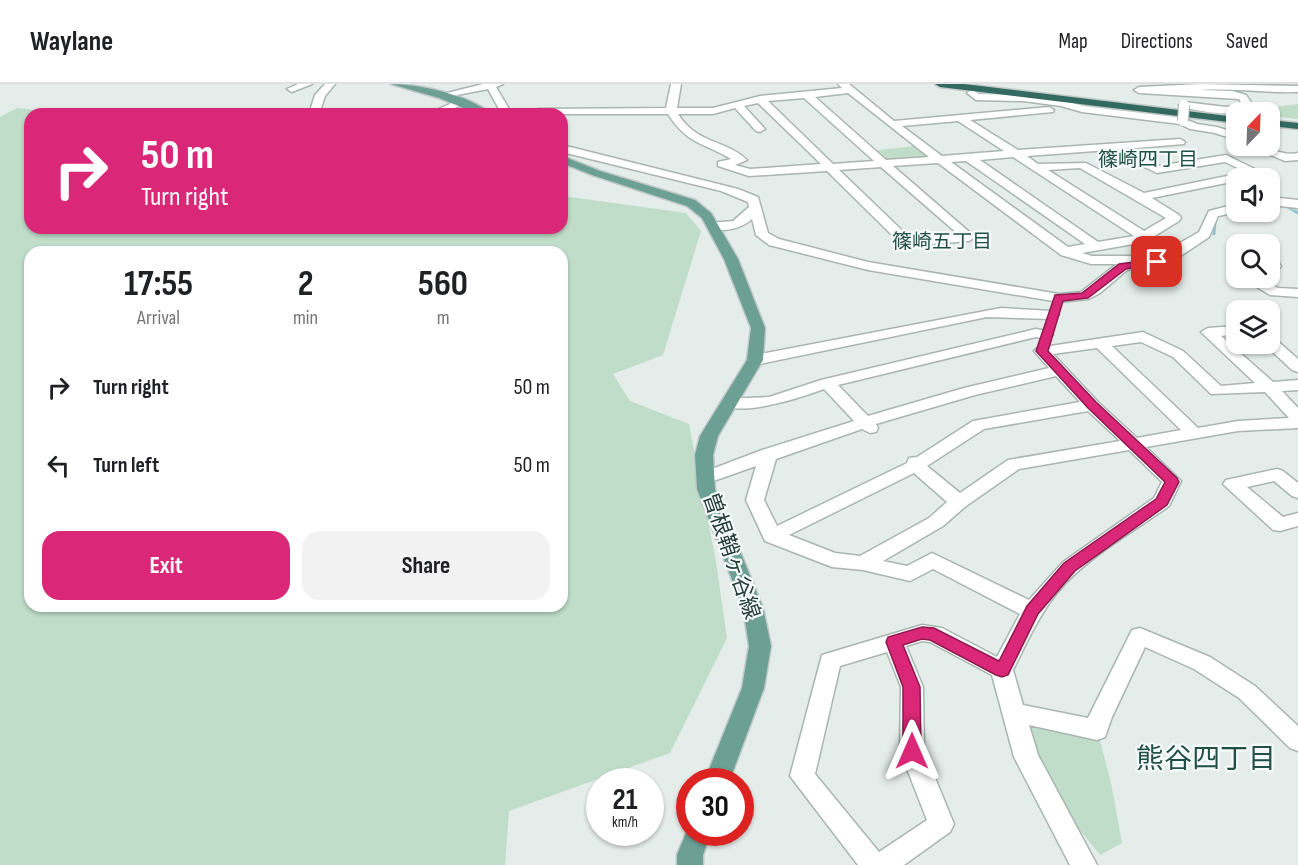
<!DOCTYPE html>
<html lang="en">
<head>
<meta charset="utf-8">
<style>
	:root { --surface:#fff; --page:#f2f2f2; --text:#202124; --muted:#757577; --line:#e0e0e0; --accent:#db2777 }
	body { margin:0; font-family:"Sofia Sans Condensed","Noto Sans JP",sans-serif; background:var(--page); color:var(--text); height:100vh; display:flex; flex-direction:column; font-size:22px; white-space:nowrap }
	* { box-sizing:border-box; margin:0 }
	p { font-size:20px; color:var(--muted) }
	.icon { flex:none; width:33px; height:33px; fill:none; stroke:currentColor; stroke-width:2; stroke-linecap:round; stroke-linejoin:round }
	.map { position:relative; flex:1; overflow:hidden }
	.drawer { position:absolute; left:24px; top:162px; width:544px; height:366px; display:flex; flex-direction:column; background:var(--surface); border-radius:18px; box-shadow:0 2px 4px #0004 }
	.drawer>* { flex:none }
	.banner { position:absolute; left:24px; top:24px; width:544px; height:126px; border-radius:18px; box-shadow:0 2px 4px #0004; background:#db2777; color:#fff; overflow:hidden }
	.needle { width:39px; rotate:23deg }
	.controls { position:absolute; left:1226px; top:18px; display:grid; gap:12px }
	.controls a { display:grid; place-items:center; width:54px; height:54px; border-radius:12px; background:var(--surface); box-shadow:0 2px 4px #0004; font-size:30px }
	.speed { position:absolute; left:586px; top:684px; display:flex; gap:12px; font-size:30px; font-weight:700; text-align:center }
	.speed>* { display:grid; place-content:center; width:78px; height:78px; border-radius:50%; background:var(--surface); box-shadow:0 2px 4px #0004; line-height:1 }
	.speed small { font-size:15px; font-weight:400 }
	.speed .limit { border:9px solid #d22; background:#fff; color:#111 }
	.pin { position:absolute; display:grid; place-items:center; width:51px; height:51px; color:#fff; margin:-26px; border-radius:12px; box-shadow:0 3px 9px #0006 }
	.me { position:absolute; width:66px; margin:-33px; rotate:0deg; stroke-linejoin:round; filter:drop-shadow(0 0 4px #0008) }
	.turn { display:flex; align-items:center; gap:21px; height:126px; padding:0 18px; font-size:27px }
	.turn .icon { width:78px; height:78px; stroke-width:2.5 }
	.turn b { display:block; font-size:42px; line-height:51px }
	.eta { display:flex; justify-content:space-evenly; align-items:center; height:102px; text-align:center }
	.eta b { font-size:36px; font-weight:700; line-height:42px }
	.action { display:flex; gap:12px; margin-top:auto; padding:12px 18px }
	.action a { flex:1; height:69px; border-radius:18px; background:var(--accent); color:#fff; font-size:24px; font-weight:700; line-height:69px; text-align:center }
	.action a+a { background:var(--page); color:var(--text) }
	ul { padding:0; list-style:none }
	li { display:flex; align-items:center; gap:18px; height:78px; padding:0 18px }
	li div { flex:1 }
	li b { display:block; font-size:22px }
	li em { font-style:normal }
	header { display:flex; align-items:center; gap:36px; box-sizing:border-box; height:84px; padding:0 30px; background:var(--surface); border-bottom:2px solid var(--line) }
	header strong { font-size:28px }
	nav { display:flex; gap:33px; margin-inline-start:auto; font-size:21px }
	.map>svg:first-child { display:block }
</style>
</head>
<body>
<header>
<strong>Waylane</strong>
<nav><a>Map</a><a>Directions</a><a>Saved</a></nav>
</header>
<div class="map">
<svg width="1298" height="781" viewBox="0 0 1298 781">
	<rect width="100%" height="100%" fill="#e5edea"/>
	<g fill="#bfddc9" fill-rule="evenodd">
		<polygon points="1298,20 1298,35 1269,32 1266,24"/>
		<path d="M17 24 75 30H30V144H562L563 112 686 129 701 147 663 271 613 290 630 317 689 340 716 478 727 554 670 669 509 727 505 781H0V33ZM30 168H562V522H30Z"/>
		<polygon points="913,62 927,73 883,77 872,67"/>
		<polygon points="1022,635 1098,649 1111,699 1122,759 1100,771 1076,741 1032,669"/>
	</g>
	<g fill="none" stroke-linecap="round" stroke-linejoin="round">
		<g stroke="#91c3cf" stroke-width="2">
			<polyline points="1282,120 1297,129"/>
			<polyline points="1236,129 1241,128"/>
		</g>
		<g stroke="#91c3cf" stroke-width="3">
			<polyline points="1295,127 1298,129"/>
			<polyline points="1220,131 1241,128"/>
			<polyline points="1214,150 1215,136"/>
		</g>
		<g stroke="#a8b5b1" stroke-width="3">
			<g id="minor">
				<polygon points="298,0 312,0 292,8 287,5"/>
				<polygon points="325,0 335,0 325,12 319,30 309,30 315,11"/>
				<polygon points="483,0 503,0 496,3 509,25 505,30 494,30 499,25 488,5 452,12 447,9"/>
				<path d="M671 0H681L677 24H713L760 12 842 4 838 0H849L894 37 1049 23 1054 26 1053 28 970 36 1018 66 1180 55 1185 58 1184 60 1124 65 1158 82 1226 71 1263 89 1247 94H1236V97L1152 114 1179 131 1181 134 1179 137 1145 158 1082 169 1092 172H1131L1137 176 1154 174 1199 148 1209 127 1236 120 1237 128 1218 132 1209 153 1176 175 1157 182 1127 186 1100 209 1089 215 1059 218 868 186 769 161 756 151 752 135C741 145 724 148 710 145L708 142 710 139 733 137 749 123 748 118 721 107 562 68V61L738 105 758 113 768 149 779 155 868 178 1059 210 1081 208 1117 180H1091L1061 171 938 79 893 82 975 153 969 157 907 162 902 161 827 87 749 92 718 82V78L731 75C703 58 688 61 668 30H534L533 28 538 25 666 24ZM848 9 929 73 886 76 815 13ZM804 14 874 77 833 80 768 17ZM758 19 821 80 750 85 735 81 747 76C725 55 698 61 678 30H713L735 24 756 47 760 48 765 45 744 22ZM958 37 1004 67 942 72 902 42ZM1109 66 1157 89 1225 78 1246 88 1144 109 1086 79 1038 80 1027 72ZM1013 73 1134 152 1098 158 980 76ZM966 77 1085 160 1068 163 951 78ZM881 83 958 150 910 154 839 86ZM1080 84 1166 134 1144 147 1048 86Z"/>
				<path d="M1201 0 1298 2V8C1266 9 1233 4 1201 6L1232 7 1246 11 1253 21C1235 36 1205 27 1184 24L1179 21 1184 18 1226 23 1242 20 1239 15 1139 9 1134 6 1139 3Z"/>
				<polygon points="972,6 979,10 1023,11 1062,16 1083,22 1183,34 1197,40 1217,43 1236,49 1236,56 1215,49 1190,45 1180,40 1082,28 1061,22 1023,17 976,16 967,9"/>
				<polygon points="459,16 468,18 441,30 427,30"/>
				<path d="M1249 62C1266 60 1281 73 1298 69V76L1285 77Z"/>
				<polygon points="1269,113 1298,116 1298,124 1269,121"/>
				<polygon points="1269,177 1279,179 1281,182 1279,185 1269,185"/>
				<polygon points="1242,194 1258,194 1278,204 1298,205 1298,213 1270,211"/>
				<polygon points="1001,224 1052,227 1059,231 1052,235 987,233 755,281 747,276 755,271"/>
				<path d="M1236 242V250L1221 252 1273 298 1298 296V306L1282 307 1298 324V344L1238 347 1146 363 1181 397 1169 422C1133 448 1084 475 1056 510 1038 533 1026 560 1013 586L1023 621 1088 634 1132 546 1140 544 1210 573 1255 602 1298 642V667L1290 664 1239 614 1194 585 1145 563 1112 633 1105 653 1097 656 1029 641 1038 671 1097 781H1070L1014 673 992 591 930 558 922 557 906 562 923 603 924 667 954 740 950 748 904 781H858L790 692 822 571 922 541 942 544 997 573 1020 530 933 485 910 497 863 486 832 483 765 457 746 416 756 382 705 400 699 398 696 394 699 390 762 366 854 337 824 305C805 312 735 336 721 318L723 315 769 313 821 296 1036 245 1051 248 1053 251 1046 255 1036 253 838 301 868 332 964 304 1049 284 1034 267 1037 264 1143 248 1183 267 1221 302 1255 299 1201 248 1208 244ZM1141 258 1173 273 1211 310 1265 308 1289 334 1238 337 1198 344 1112 262ZM1097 264 1181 346 1137 354 1098 318 1053 270ZM1056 292 1080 318 973 337 917 373 909 374 907 379 777 442 764 416 776 375 862 345 870 349 876 348 878 344 876 340 975 311ZM1088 327 1120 357 1008 376 960 409 927 382 984 345ZM1129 366 1162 398 1154 414 1063 478 1029 516 932 469 907 482 883 477 943 442 966 422 1019 385ZM914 389 947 418 929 434 860 472 835 469 789 451ZM887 568 901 603 900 667 927 736 879 768 815 690 840 582Z"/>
				<polygon points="1269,252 1274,254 1298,275 1298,288 1292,286 1264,260 1269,260"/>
				<polygon points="1277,385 1283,387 1298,399 1298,414 1292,412 1274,397 1247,403 1283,433 1298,429 1298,442 1280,447 1273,446 1223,400 1226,396"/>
			</g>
		</g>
		<g stroke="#c2c9c8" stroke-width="3">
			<g id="major">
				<path d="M391 0C419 0 470 11 491 30H478L439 14Z"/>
				<polygon points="562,72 600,87 695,116 711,129 738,175 765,244 763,276 718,352 713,371 715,405 763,524 771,562 764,604 729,698 704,698 742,604 749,562 743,524 697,405 695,371 700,352 747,276 751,244 724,175 702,134 687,122 592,91 562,79"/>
				<polygon points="690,739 690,748 711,748 703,771 703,781 677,781 677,771"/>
			</g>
		</g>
		<g stroke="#c2c9c8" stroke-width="3">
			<g id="highway">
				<polygon points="935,0 964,0 1236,33 1236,39 940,3"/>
				<polygon points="1269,36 1298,39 1298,45 1269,42"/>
			</g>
		</g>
		<use href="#minor" fill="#fff" fill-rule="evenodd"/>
		<use href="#major" fill="#6ca095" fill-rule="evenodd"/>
		<use href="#highway" fill="#326960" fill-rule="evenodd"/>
		<g stroke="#a8b5b1" stroke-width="12" stroke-linecap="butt">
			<polyline id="minor-bridge" points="1183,37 1184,21"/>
		</g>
		<use href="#minor-bridge" stroke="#fff" stroke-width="10"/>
	</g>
	<polygon fill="#db2777" stroke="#8e194d" stroke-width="1.5" points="1157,175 1161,176 1161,180 1126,185 1088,214 1063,217 1048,267 1096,318 1177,394 1179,398 1167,421 1075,487 1038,530 1008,591 1002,593 996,591 930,556 922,555 903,561 920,603 921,667 918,672 912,675 905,672 903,667 903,603 886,558 888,553 922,543 934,544 999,577 1027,522 1064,479 1156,415 1165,398 1088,324 1036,267 1055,211 1082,209 1119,180"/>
	<g text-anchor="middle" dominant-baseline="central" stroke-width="4.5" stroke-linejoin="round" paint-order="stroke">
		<g font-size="20" fill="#225046" stroke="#f6faf8">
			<text x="1148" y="76">篠崎四丁目</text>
			<text x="942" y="158">篠崎五丁目</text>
		</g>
		<g font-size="22" fill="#253e39" stroke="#f6faf8">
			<text transform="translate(731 472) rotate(71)">曽根鞘ヶ谷線</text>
		</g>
		<g font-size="28" fill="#225046" stroke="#f6faf8">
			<text x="1206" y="675">熊谷四丁目</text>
		</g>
	</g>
</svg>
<div class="controls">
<a><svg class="needle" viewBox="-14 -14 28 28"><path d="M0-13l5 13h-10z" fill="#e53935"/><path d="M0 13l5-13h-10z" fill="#757577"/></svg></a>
<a><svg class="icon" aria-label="sound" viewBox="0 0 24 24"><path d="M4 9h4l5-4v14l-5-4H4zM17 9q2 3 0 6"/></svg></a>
<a><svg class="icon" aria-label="search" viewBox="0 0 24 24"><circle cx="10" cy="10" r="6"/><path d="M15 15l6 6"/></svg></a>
<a><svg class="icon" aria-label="layers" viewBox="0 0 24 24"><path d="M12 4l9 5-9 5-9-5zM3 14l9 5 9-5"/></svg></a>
</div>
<div class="speed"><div>21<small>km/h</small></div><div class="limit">30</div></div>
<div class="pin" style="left:1157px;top:178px;background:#d93025"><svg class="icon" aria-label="arrive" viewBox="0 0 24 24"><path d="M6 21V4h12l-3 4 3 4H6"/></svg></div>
<svg class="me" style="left:912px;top:667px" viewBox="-20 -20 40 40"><path d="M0-17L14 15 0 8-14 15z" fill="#db2777" stroke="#fff" stroke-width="4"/></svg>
<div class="banner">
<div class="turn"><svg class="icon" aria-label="right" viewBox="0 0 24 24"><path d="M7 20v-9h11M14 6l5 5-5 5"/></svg><div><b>50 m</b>Turn right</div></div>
</div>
<section class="drawer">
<div class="eta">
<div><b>17:55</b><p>Arrival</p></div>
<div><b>2</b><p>min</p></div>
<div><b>560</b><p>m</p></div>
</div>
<ul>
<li><svg class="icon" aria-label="right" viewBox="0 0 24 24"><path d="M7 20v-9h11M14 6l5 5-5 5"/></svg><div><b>Turn right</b></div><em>50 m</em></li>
<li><svg class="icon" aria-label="left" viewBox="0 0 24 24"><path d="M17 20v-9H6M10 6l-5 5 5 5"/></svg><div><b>Turn left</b></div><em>50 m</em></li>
</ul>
<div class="action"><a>Exit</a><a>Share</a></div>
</section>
</div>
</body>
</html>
